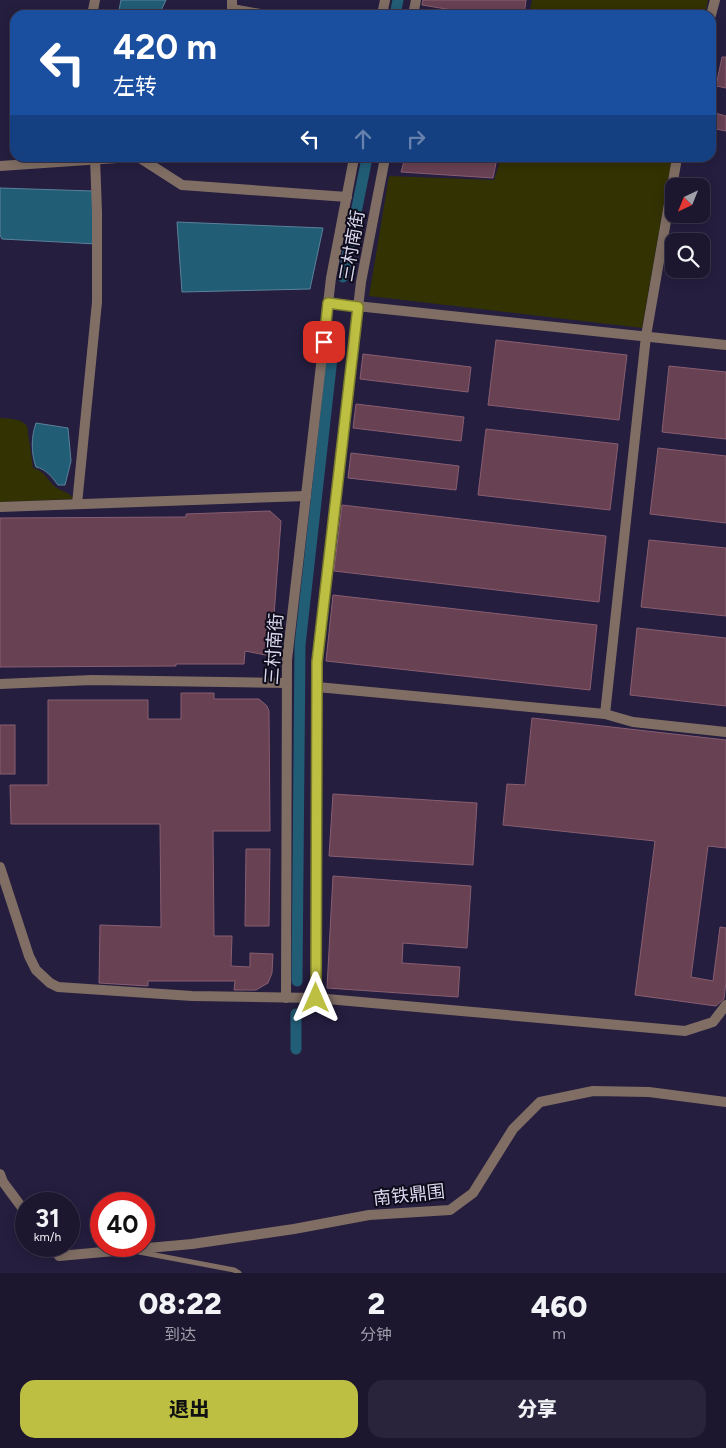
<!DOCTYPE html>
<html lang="zh">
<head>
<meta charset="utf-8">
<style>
	:root { --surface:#1c162f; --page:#29233b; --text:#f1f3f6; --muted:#a09faa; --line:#3a354b; --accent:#bdbf43 }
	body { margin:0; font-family:Figtree,"Noto Sans SC",sans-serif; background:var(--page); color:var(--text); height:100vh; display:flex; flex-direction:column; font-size:19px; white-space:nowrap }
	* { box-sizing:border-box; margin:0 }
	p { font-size:16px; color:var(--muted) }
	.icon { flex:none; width:28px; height:28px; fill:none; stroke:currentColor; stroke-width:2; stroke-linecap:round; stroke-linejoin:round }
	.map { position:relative; height:1273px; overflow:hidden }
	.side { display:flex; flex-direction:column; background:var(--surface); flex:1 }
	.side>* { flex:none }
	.top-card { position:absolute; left:10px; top:10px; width:706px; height:152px; border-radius:15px; box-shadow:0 2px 12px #0003,0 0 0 1px var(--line); background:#1a4fa0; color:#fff; overflow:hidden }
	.needle { width:32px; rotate:223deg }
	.fabs { position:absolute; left:665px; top:178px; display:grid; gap:10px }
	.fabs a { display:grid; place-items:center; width:45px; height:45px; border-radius:10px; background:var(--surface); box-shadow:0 2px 12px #0003,0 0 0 1px var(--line); font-size:25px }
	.speed { position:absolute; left:15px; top:1192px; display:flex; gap:10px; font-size:25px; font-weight:700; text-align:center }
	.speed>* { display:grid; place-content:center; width:65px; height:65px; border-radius:50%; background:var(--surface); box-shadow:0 2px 12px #0003,0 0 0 1px var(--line); line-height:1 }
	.speed small { font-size:12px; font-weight:400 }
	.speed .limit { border:8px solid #d22; background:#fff; color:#111 }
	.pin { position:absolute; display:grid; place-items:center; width:42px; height:42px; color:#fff; margin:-21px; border-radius:10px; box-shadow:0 2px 8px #0006 }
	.me { position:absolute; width:55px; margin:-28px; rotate:0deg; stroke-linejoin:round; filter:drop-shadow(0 0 4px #0008) }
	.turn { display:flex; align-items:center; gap:18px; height:105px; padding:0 20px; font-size:22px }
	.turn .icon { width:65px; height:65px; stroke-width:2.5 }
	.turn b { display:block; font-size:35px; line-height:42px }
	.lanes { display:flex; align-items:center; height:48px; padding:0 20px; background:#0003; justify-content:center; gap:25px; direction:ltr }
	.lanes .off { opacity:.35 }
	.eta { display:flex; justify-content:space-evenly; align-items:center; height:85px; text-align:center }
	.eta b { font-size:30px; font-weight:800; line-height:35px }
	.primary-button { display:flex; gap:10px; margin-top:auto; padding:10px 20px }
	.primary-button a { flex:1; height:58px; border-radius:15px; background:var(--accent); color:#111; font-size:20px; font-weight:800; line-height:58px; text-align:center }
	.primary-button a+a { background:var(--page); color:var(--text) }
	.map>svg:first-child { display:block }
</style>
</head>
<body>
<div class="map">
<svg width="726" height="1273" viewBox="0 0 726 1273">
	<rect width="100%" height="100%" fill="#251e3f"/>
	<g fill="#323203">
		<polygon points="532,0 708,0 705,15 529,15"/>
		<polygon points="501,158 672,158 642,328 369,296 389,176 494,180"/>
		<path d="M0 418C10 419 21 418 27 426L33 468C47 472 47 481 57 488 65 493 67 491 74 499L0 502Z"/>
	</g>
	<g fill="#225d76" stroke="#5a829a">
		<polygon points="121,0 166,0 159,15 118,15"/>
		<polygon points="0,188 92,191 97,244 2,239 0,235"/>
		<polygon points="177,222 323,228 310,289 182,292"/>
		<path d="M36 423 68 428 71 461 65 485H58C52 477 46 469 36 467 31 453 31 437 36 423Z"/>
	</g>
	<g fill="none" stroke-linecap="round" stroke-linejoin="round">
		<g stroke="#225d76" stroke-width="11">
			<polyline points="395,15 398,0"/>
			<polyline points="343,277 367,158"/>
			<polyline points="297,981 300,645 335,331"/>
			<polyline points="296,1049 296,1014"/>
		</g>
	</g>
	<g fill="#684153" stroke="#885e71">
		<polygon points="423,0 526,0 524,15 463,15 464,12 422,5"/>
		<polygon points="722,57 726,57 726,88 716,86"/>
		<polygon points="711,112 726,116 726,131 711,128"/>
		<polygon points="405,158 497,158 493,178 401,172"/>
		<polygon points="496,340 627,355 619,420 488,405"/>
		<polygon points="363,354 471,367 468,392 360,379"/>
		<polygon points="669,366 726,372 726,439 662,432"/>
		<polygon points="356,404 464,417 461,441 353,428"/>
		<polygon points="486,429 618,444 610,510 478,495"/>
		<polygon points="658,448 726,456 726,523 650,514"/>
		<polygon points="351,453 459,466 456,490 348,478"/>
		<polygon points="342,505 606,536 599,602 334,571"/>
		<polygon points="270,511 281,521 271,656 245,651 244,664 176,664 176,666 0,667 0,518 186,517 186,514"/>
		<polygon points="649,540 726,548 726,616 641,607"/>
		<polygon points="333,595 597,625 590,690 326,661"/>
		<polygon points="637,628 726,638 726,706 630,695"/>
		<polygon points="181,693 214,693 214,699 259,699 267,706 269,711 270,831 213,831 214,936 232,936 231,966 250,967 250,953 273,954 272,973 268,983 256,990 234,990 235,981 148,981 148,986 99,983 100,925 161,927 160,824 11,824 10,785 48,785 48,700 148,700 148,719 181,719"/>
		<polygon points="532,718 726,740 726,848 708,846 691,977 713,981 720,927 726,928 726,982 724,999 716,1006 635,995 655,841 503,825 507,784 525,785"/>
		<rect x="0" y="725" width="15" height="49"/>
		<polygon points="333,794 477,803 473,865 329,856"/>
		<polygon points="246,849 270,849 269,926 245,926"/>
		<polygon points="333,876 471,886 467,948 403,943 402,963 460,967 458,997 327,988"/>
	</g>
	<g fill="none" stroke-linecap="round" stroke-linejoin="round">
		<polyline stroke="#806e64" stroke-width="5" points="139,1252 234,1270 239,1273"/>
		<g stroke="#806e64" stroke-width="10">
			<polyline points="232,0 232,9 266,15"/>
			<polyline points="92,15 95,0"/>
			<polyline points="711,15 715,0"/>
			<polyline points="140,158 182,185 347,197"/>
			<polyline points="0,166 117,158"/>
			<polyline points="328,303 726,345"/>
			<polyline points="77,504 97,302 97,212 95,158"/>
			<polyline points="0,507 306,496"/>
			<polyline points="0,684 92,680 287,683"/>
			<polyline points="317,687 605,714 633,722 726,732"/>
			<polyline points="605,714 646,336 677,158"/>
			<polyline points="0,867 29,956 36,970 50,983 58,987 192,996 316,998 685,1031 713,1022 726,1005"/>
			<polyline points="0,1174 3,1182 26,1213"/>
			<polyline points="51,1246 59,1256 192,1244 294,1229 369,1215 450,1210 473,1193 513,1129 540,1102 593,1091 649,1092 726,1102"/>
		</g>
		<g stroke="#806e64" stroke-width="10">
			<polyline points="382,15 385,0"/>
			<polyline points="413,15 416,0"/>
			<polyline points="286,998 287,660 331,278 354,158"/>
			<polyline points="316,998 317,662 361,282 385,158"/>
		</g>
	</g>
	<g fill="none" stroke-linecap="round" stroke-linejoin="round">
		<g stroke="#7b7c2c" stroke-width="12">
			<polyline id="route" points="316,998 317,662 358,307 328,303 324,342"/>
		</g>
		<use href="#route" stroke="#bdbf43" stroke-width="9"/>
	</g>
	<g text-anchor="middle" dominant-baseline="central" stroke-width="4" stroke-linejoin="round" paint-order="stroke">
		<g font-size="18" fill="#dbd9ef" stroke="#0e0b1a">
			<text transform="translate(352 246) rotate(-80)">三村南街</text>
			<text transform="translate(274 649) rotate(-86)">三村南街</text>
			<text transform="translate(409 1195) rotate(-6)">南铁鼎围</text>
		</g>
	</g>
</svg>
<div class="fabs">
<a><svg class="needle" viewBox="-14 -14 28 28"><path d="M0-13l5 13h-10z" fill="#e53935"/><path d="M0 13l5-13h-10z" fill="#a09faa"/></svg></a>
<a><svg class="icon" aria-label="search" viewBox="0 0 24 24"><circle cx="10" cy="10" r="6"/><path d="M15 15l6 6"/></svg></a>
</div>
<div class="speed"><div>31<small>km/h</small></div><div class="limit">40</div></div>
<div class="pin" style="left:324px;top:342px;background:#d93025"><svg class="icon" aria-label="arrive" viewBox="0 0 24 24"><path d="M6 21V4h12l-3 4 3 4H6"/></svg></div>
<svg class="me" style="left:316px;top:998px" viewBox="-20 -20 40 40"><path d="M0-17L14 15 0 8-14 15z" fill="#bdbf43" stroke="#fff" stroke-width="4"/></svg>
<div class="top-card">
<div class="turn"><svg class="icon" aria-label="left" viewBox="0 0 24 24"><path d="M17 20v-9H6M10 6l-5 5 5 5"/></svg><div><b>420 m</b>左转</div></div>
<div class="lanes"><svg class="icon" aria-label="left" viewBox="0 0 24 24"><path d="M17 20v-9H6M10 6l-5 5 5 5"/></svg><svg class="icon off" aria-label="ahead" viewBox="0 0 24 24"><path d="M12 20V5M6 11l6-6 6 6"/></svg><svg class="icon off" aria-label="right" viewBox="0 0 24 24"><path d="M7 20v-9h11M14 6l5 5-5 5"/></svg></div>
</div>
</div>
<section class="side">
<div class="eta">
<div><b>08:22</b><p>到达</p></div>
<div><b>2</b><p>分钟</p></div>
<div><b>460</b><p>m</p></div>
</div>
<div class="primary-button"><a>退出</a><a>分享</a></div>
</section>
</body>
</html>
